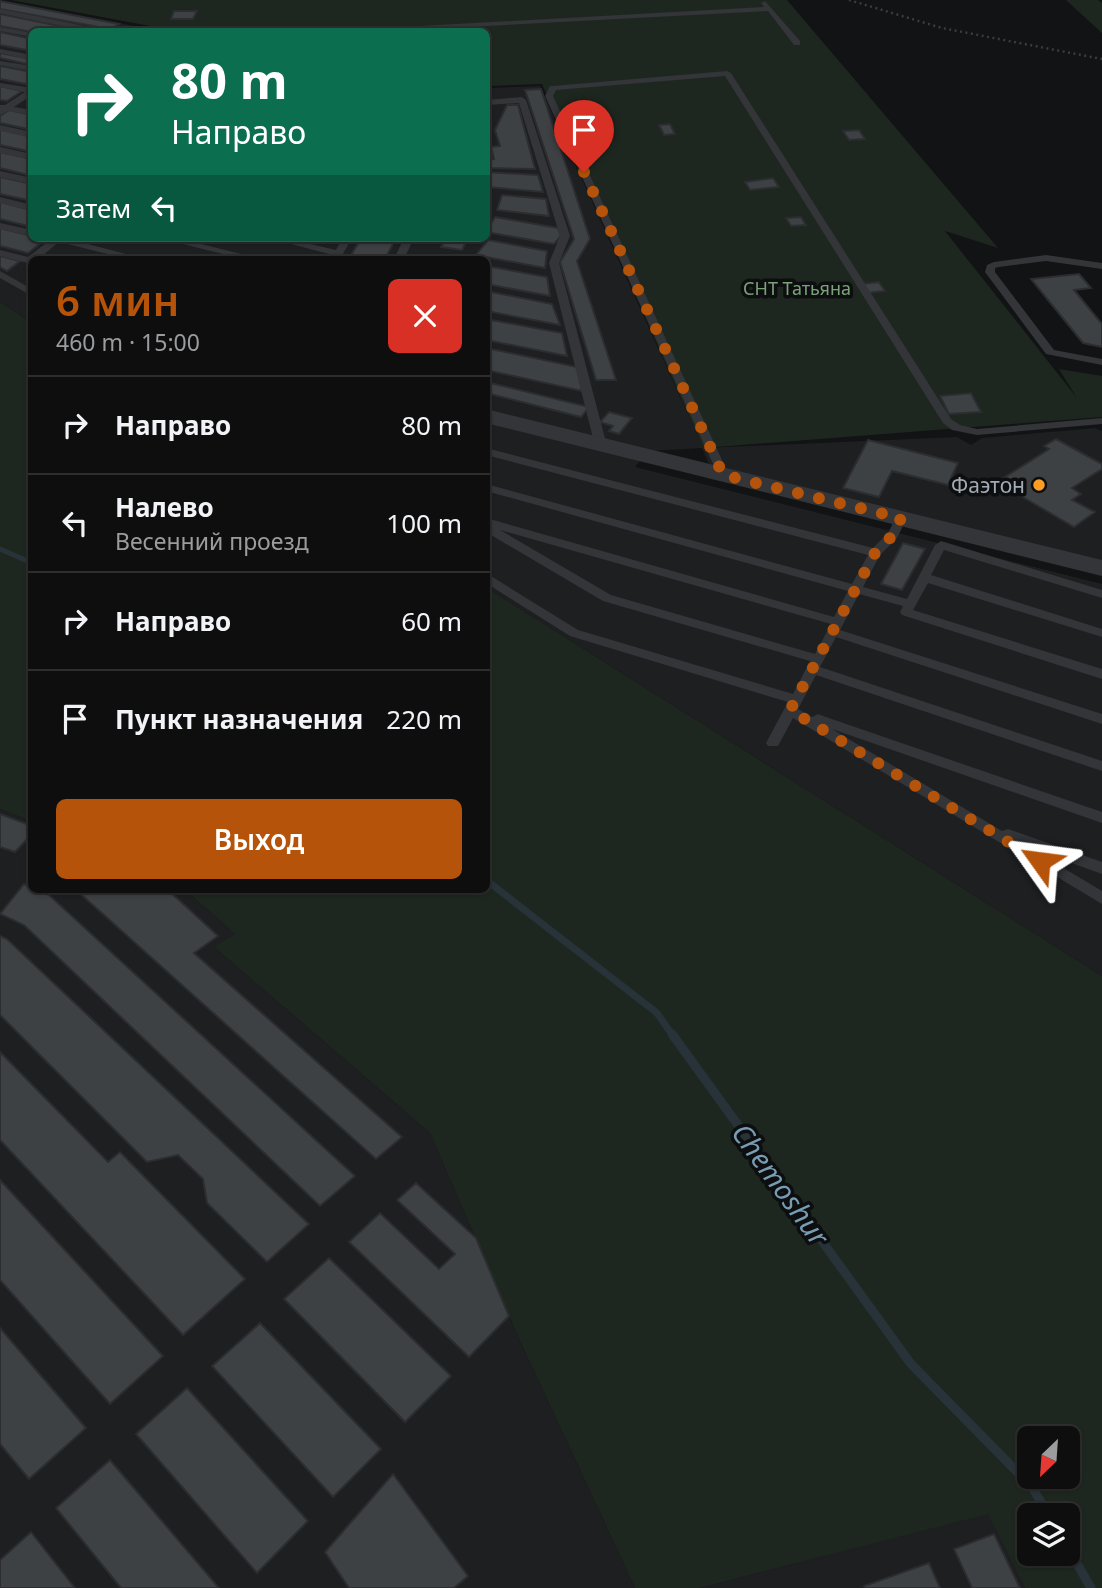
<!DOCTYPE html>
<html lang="ru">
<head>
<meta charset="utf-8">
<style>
	:root { --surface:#0e0e0f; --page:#1c1c1d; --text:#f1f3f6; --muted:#9b9c9e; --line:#2e2e2f; --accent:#b45309 }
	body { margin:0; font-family:"Noto Sans",sans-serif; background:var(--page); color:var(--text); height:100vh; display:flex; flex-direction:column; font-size:26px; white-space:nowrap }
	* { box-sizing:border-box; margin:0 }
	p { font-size:23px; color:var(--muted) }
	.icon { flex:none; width:38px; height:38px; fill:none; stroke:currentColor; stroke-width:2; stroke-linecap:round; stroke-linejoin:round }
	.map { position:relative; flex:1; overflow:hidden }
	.panel { position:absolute; left:28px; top:256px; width:462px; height:637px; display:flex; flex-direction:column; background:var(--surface); border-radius:10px; box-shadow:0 2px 5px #0004,0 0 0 2px var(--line) }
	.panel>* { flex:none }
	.banner { position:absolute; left:28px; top:28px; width:462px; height:214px; border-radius:10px; box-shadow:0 2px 5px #0004,0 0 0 2px var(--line); background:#0b6e4f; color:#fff; overflow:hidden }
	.needle { width:46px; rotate:205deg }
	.fabs { position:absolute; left:1017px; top:1426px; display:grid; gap:14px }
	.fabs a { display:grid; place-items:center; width:63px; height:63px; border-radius:10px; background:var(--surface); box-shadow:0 2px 5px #0004,0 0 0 2px var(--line); font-size:35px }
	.pin { position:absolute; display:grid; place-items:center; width:60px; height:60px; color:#fff; margin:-72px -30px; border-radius:50% 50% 50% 0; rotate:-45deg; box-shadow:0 0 7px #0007 }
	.pin .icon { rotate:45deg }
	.me { position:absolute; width:77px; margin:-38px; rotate:301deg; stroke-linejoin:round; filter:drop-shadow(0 0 5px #0008) }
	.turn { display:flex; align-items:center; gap:24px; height:147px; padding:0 28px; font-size:32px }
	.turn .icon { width:91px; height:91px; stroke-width:2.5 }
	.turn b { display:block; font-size:49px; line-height:60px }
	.then { display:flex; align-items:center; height:66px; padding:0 28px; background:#0003; gap:14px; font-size:26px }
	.round { display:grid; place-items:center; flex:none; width:74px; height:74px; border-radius:10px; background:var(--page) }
	.headline { display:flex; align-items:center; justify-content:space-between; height:119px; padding:0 28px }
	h1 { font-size:42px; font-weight:600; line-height:52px; color:var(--accent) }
	.cta { display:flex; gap:14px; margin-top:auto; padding:14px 28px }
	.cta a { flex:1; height:80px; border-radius:10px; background:var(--accent); color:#fff; font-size:28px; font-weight:600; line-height:80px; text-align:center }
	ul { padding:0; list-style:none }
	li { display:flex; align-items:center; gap:21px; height:98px; padding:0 28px; border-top:2px solid var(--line) }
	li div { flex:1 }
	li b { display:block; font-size:26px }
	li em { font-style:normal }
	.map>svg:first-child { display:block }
</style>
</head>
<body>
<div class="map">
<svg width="1102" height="1588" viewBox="0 0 1102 1588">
	<rect width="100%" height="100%" fill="#121314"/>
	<g fill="#1e1f21">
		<polygon points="0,1 161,31 32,32 32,238 486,238 487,88 540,86 703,448 957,437 971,445 982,438 1095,428 1102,431 1102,562 709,464 702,448 648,451 635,467 1102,584 1102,976 487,588 486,259 32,259 31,322 0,302"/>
		<polygon points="0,809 31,821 32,889 184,889 235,934 215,948 430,1133 520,1341 635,1588 0,1588"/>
		<polygon points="989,1513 1025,1588 700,1588"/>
	</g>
	<g fill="#1e271f" fill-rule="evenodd">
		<polygon points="11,0 787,0 998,248 945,231 1077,398 1059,369 1102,376 1102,417 703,448 542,84 487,86 486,32 177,31"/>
		<polygon points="1066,0 1098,0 1102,3 1102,33"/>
		<polygon points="0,302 31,322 31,821 0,809"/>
		<path d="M487 588 1102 976V1588H1025L988 1514 700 1588H635L520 1341 430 1133 214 947 235 934 184 889H486ZM1029 1438H1068V1477H1029ZM1029 1516H1068V1554H1029Z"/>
	</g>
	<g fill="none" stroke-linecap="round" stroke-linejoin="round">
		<polyline stroke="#283339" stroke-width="5" points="0,549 32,563"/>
		<polyline stroke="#283339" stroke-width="7" points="486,880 657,1013 673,1036"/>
		<g stroke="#283339" stroke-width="9">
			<polyline points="672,1034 911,1364 1032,1487 1049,1516"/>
			<polyline points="1068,1548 1091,1588"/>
		</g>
	</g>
	<g fill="#3e4144" stroke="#2c2d30" stroke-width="2">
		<polygon points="0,1 119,24 110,29 0,9"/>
		<polygon points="174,11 197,11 193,19 171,19"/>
		<polygon points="0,14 89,32 32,32 0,26"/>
		<polygon points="0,32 32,39 32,51 0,45"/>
		<polygon points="0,53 32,59 32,65 0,58"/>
		<polygon points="0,66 32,72 32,85 0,79"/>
		<polygon points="0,86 22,91 7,101 0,100"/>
		<polygon points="541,89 590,239 577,261 616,380 596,380 560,262 574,239 525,90"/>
		<polygon points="507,105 518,105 535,169 486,168 486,160 494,159 491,147 500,146 495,130"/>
		<polygon points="9,110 32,115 32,130 0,123 0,116"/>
		<polygon points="670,124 675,134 664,135 659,125"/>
		<polygon points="0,129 32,136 32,152 0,145"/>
		<polygon points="859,130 865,139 849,140 843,131"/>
		<polygon points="0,152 32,159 32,176 0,168"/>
		<polygon points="486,172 538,175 543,192 486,187"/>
		<polygon points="0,177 32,184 32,201 0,194"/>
		<polygon points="773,178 779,187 750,190 745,182"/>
		<polygon points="502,195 546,199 549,216 497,210"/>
		<polygon points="0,202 32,210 32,227 0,219"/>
		<polygon points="495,217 558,228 561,236 554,244 486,232"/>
		<polygon points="801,217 806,225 791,226 786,218"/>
		<polygon points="0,228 32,236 32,238 46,239 28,253 0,246"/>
		<polygon points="361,238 396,238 385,259 349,259"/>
		<polygon points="446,238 468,238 462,250 441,247"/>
		<polygon points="488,240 547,251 545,268 476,255"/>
		<polygon points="0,256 20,261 7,271 0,267"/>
		<polygon points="486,266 547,277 550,296 486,284"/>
		<polygon points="1079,274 1091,288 1074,290 1102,324 1102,347 1083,343 1031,279"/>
		<polygon points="879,282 885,291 867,293 861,284"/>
		<polygon points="486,291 552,304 560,325 486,311"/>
		<polygon points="486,319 562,333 567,356 486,340"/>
		<polygon points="486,348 577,367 582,391 486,370"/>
		<polygon points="486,382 589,407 581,417 486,393"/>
		<polygon points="971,393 981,412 949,414 940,396"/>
		<polygon points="609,412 632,418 619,434 609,431 613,426 600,422"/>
		<polygon points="1056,439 1102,464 1102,469 1072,488 1081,494 1072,500 1095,512 1074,527 997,482 1049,449 1044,446"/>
		<polygon points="868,440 958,463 948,485 892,471 879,497 843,488"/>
		<polygon points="903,543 925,549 902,590 881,584"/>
		<polygon points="0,814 32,826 32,834 15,852 0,847"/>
		<polygon points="24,884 49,895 355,1176 320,1206 24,925 0,914"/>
		<polygon points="75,889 167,889 218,936 194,953 402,1137 376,1159"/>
		<polygon points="0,936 7,939 309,1224 267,1262 207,1203 203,1179 178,1155 147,1162 0,1015"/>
		<polygon points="0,1052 108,1162 120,1152 245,1279 183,1335 0,1140"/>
		<polygon points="0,1180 163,1356 110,1404 0,1280"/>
		<polygon points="416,1183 476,1238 509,1316 469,1357 349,1242 380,1213 439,1269 455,1254 397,1200"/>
		<polygon points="329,1258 451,1376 405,1422 284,1299"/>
		<polygon points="260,1323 381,1449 333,1497 212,1366"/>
		<polygon points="0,1328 86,1428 29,1479 0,1444"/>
		<polygon points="187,1388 308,1521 257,1573 136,1434"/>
		<polygon points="110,1460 219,1588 121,1588 56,1508"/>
		<polygon points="393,1474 468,1576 454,1588 349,1588 325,1552"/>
		<polygon points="31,1532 75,1588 0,1588 0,1560"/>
		<polygon points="994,1534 1020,1588 972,1588 954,1549"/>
		<polygon points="929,1563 940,1588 865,1588 864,1586"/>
	</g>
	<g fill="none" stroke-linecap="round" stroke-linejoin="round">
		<polyline stroke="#393c40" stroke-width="2.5" stroke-dasharray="2 3.5" stroke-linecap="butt" points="849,0 942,28 1102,59"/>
		<g fill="#333539" fill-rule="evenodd">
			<polygon points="765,1 800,41 800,45 794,45 768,11 372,32 312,32 764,7 761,3"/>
			<polygon points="0,9 105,30 109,32 91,32 0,13"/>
			<polygon points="0,27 32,33 32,37 0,31"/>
			<polygon points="0,49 32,55 32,60 0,53"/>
			<polygon points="0,61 32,66 32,71 0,65"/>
			<polygon points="727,71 731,73 951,419 960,425 977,429 1102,418 1102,424 977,435 952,430 943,423 725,76 556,90 553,96 729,475 727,477 719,477 545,96 550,86 553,86"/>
			<polygon points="0,83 32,88 32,95 14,107 32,110 32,115 8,111 0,115 0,105 5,105 25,92 0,87"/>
			<polygon points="522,97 526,100 570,236 559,263 607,446 601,449 595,446 549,263 560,236 519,103 486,105 486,100"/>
			<polygon points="0,125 32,132 32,138 0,131"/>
			<polygon points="0,147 32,154 32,160 0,153"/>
			<polygon points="0,171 32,178 32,184 0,177"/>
			<polygon points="0,197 32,205 32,211 0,203"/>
			<polygon points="0,223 32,230 32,236 0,229"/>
			<polygon points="48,238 65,238 145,259 128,259 59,242 38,259 32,259 32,264 0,256 0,250 28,257 50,240"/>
			<polygon points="159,238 177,238 261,259 243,259"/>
			<polygon points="268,238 285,238 336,250 342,238 352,238 340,259 330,259 333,255"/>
			<polygon points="404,238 414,238 404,259 394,259"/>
			<polygon points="1046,255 1102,263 1102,269 1046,261 999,267 995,268 995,272 1054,350 1102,359 1102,365 1046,354 985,272 987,265 994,262"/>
			<polygon points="0,271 32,289 32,296 0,278"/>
			<path d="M486 448 873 548 888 533 897 515H905L907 518 897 538 880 555 863 587 907 599 935 545 941 541 1102 590V598L944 550 931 575 1102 629V637L928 583 913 610 1102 669V679L902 615 900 612 903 606 859 594 840 630 1102 714V724L836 637 820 667 1102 761V771L816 675 798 709 812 717 818 714 823 716 1102 812V823L832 729 1002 831 1008 829 1102 862V874L1030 848 1102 891V904L793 718 778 746H768L766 743 788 702 570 636 486 583V573L578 630 793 694 810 661 603 601 486 532V518L834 617 848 591 486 491V484L852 584 868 555 486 455ZM500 530 831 624 815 654 611 595Z"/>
		</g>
		<polygon fill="#333539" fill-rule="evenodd" points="486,409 1102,560 1102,576 486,423"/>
	</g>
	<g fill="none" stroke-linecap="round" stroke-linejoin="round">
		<polyline stroke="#b45309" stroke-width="12" stroke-dasharray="0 21.6" points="584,172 723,475 901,518 893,535 875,553 790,710 1040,861"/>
	</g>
	<circle fill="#fb9c24" stroke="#0d0e0f" stroke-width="2.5" cx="1039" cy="485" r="7"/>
	<g text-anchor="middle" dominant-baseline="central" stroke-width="7" stroke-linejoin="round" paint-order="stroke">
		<g font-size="18" fill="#7ba279" stroke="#0d0e0f">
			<text x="797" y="288">СНТ Татьяна</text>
		</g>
		<g font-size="21" fill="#a3abb6" stroke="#0d0e0f" text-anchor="end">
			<text x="1025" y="485">Фаэтон</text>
		</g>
		<g font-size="28" font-style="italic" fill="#789db3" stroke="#0d0e0f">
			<text transform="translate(781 1184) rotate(54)">Chemoshur</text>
		</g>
	</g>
</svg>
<div class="fabs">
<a><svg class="needle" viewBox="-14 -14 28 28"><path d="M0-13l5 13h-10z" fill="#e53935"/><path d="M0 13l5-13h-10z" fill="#9b9c9e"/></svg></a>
<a><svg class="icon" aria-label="layers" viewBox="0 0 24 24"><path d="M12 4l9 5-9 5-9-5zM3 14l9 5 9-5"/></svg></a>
</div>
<div class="pin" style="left:584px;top:172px;background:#d93025"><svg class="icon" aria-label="arrive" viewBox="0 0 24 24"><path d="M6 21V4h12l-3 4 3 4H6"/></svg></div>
<svg class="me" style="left:1040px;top:861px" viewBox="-20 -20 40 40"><path d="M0-17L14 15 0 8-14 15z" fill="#b45309" stroke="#fff" stroke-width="4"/></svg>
<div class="banner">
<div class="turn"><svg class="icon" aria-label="right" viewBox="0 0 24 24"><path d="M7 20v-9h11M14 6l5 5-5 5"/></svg><div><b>80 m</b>Направо</div></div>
<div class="then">Затем<svg class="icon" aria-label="left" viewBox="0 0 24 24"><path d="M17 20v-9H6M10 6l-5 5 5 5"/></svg></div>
</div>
<section class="panel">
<div class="headline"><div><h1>6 мин</h1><p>460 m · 15:00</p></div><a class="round" style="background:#d93025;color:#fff"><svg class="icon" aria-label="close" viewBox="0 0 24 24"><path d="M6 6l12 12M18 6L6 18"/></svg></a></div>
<ul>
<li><svg class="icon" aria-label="right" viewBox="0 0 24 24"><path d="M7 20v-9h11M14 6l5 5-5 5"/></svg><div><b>Направо</b></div><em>80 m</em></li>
<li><svg class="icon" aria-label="left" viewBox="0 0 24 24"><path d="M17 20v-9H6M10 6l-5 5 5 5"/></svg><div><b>Налево</b><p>Весенний проезд</p></div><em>100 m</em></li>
<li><svg class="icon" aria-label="right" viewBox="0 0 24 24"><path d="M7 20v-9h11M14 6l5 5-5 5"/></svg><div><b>Направо</b></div><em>60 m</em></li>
<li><svg class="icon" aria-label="arrive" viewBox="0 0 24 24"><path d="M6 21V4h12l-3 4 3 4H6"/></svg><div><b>Пункт назначения</b></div><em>220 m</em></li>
</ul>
<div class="cta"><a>Выход</a></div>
</section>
</div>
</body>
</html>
